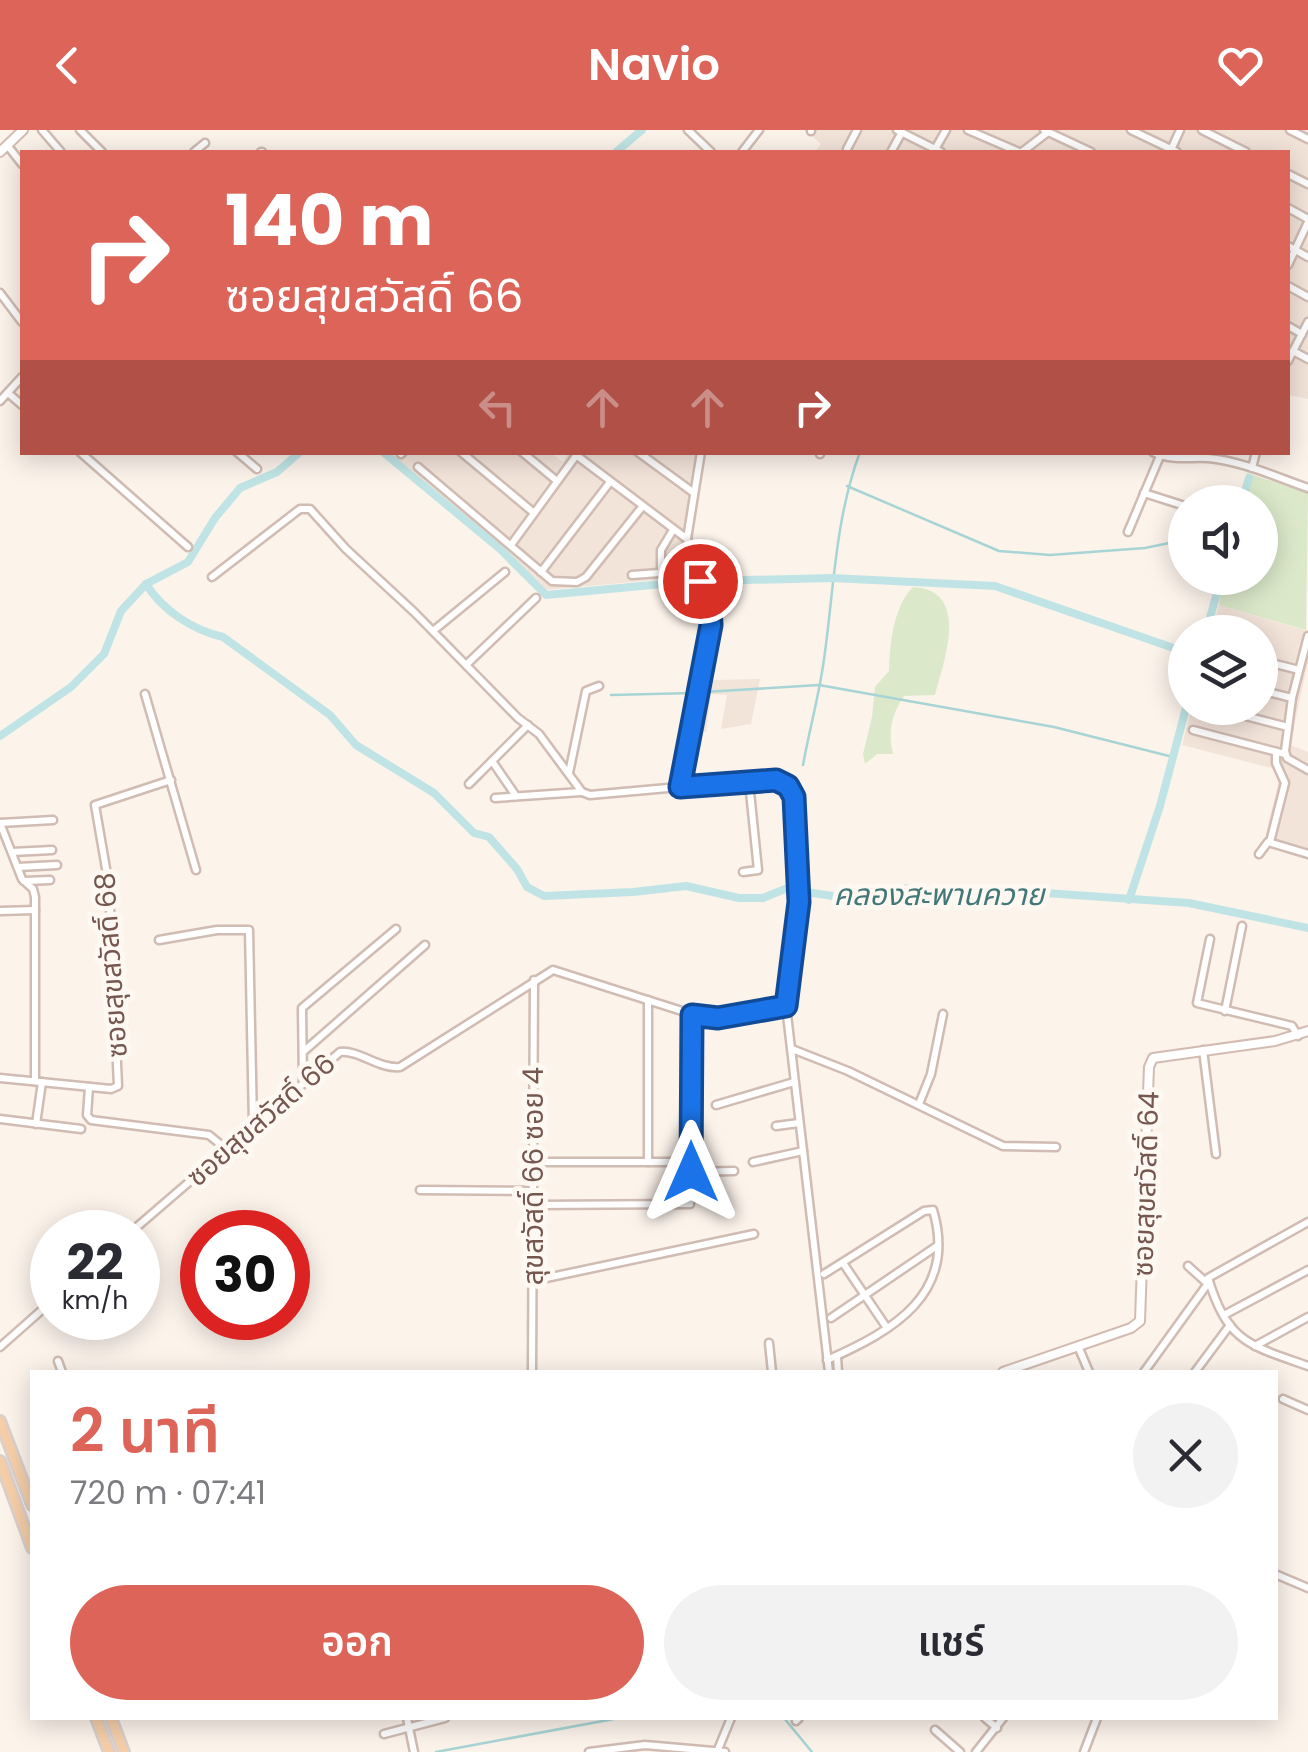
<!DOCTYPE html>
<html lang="th">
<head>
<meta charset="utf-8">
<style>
	:root { --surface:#fff; --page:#f2f2f3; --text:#2b2b33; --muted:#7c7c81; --accent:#dd6459 }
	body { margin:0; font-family:Poppins,"Noto Sans Thai",sans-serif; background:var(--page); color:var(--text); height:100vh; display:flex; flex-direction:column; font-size:38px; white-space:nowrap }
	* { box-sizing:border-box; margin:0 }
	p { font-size:32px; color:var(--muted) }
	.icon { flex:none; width:55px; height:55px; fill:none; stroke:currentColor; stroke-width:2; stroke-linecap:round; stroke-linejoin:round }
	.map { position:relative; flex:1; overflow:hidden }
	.sheet { position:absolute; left:30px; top:1240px; width:1248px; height:350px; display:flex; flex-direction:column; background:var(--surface); border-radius:0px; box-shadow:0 5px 25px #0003 }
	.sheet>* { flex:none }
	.guide { position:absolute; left:20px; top:20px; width:1270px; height:305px; border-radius:0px; box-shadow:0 5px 25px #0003; background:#dd6459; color:#fff; overflow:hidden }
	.tools { position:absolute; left:1168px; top:355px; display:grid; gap:20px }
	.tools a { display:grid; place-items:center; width:110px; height:110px; border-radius:50%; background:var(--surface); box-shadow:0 5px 25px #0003; font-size:50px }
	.speed { position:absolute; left:30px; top:1080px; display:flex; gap:20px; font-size:50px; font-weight:700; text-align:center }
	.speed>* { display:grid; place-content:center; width:130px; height:130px; border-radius:50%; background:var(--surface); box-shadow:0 5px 25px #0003; line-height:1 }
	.speed small { font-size:25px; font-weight:400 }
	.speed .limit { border:15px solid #d22; background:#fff; color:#111 }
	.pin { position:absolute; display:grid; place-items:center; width:85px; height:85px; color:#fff; margin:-42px; border:5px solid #fff; border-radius:50%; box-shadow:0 2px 10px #0007 }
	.me { position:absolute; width:110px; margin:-55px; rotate:0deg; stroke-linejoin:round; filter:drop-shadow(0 0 8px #0008) }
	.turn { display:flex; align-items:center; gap:35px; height:210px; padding:0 40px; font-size:45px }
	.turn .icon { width:130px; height:130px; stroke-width:2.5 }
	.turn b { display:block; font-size:70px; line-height:85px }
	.lanes { display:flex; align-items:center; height:95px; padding:0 40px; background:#0003; justify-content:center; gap:50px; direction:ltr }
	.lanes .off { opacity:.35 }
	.round { display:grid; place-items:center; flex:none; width:105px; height:105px; border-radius:52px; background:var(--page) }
	.head { display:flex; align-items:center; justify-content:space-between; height:170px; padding:0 40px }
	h1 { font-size:60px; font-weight:600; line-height:75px; color:var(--accent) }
	.button { display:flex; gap:20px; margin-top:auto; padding:20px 40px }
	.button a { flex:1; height:115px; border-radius:60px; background:var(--accent); color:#fff; font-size:40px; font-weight:600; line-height:115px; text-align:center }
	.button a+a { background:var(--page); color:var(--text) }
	header { display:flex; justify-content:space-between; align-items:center; height:130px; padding:0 40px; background:var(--accent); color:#fff; font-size:45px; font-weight:600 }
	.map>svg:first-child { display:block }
</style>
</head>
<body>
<header><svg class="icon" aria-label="back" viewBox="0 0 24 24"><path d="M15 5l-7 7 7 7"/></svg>Navio<svg class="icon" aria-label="heart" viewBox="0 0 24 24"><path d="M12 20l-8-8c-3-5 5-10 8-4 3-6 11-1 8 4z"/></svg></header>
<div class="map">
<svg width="1308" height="1622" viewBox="0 0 1308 1622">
	<rect width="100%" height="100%" fill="#fcf3eb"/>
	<g fill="#f3e4da">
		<polygon points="805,0 1308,0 1308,269 1288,265 1288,22 815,22 821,14"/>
		<polygon points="387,323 551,323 563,332 568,323 697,323 685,399 687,447 546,460"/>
		<polygon points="1219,475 1308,501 1308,532 1290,615 1308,622 1308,723 1265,708 1279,650 1275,639 1182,615 1192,578 1260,578 1260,502 1212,502"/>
		<polygon points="713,539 713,550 760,549 751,594 721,599 727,565 711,564 706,602 693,600 705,540"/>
	</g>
	<g fill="#dbe9ca">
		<polygon points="1247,343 1308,363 1306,500 1219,475 1222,448 1260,448 1260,372 1238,372"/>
		<path d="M913 457C970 460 945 529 935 565L904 566C891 586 888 601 893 624H877L865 634 863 624 872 587 875 557 889 541C890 514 893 477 913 457Z"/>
	</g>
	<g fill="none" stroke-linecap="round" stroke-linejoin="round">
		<g stroke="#a7d5d6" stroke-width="2.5">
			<polyline points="847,356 999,421 1050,425 1145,418 1179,411"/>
			<polyline points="705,562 819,555 1054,597 1173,627"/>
			<polyline points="611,565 693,563"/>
			<path d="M803 635C809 602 818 569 823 536 834 464 834 392 860 322"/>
			<polyline points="784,1588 812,1622"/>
			<polyline points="436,1622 619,1588"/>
		</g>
		<g stroke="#c0e4e5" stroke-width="8">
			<polyline points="616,22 642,0"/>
			<polyline points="383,322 500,419 546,465 694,451"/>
			<polyline points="1242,372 1249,348"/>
			<polyline points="706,451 832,448 995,456 1185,522"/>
			<path d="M146 454C163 481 193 500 223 507L330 585 356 615 434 663 474 703 489 707 517 739 527 757 544 766 633 762 686 756 739 768H763L785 759 833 766 910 758 943 766 959 762 1017 761 1189 773 1308 798"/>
			<polyline points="1206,502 1221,448"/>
			<polyline points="0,606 71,557 104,524 121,481 146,454 188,432 215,388 240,358 277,342 300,322"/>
			<polyline points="1129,770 1160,676 1186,578"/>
		</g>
		<g stroke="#d0bcb3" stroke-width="11">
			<g id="street">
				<polyline points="42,0 61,22"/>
				<polyline points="80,0 102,22"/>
				<polyline points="688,0 711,22"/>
				<polyline points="897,0 941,22"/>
				<polyline points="968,0 1019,22"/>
				<polyline points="1044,0 1091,22"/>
				<polyline points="1131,0 1177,22"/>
				<polyline points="1202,0 1246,22"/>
				<polyline points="1290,0 1308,9"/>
				<polyline points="811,1 811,0"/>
				<polyline points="7,15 22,34"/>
				<polyline points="847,19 857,0"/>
				<polyline points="1171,20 1180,0"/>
				<polyline points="934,21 946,0"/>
				<polyline points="194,22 205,13"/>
				<polyline points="261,22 262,22"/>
				<polyline points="742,22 759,0"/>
				<polyline points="891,22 902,2"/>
				<polyline points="1022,22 1048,2"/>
				<polyline points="1288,44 1308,54"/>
				<polyline points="1288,78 1308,89"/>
				<polyline points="1288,116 1308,127"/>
				<polyline points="1288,135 1308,92"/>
				<polyline points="1288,156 1308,167"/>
				<polyline points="0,163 22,192"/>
				<polyline points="1288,196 1302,204"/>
				<polyline points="1293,221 1308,229"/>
				<polyline points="1288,231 1308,192"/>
				<polyline points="8,263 22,275"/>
				<polyline points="0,271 22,247"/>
				<polyline points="80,322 188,417"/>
				<polyline points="237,322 257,339"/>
				<polyline points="461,322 534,383"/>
				<polyline points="522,322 557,351"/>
				<polyline points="638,322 694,363"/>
				<polyline points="701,322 687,409 710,477 711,495 679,657 776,651 788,656 794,667 799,773 786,876 829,1242"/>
				<path d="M1153 322C1171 331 1189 327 1208 328 1242 331 1276 347 1308 358"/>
				<polyline points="401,324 403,322"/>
				<polyline points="820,324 820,322"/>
				<polyline points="576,325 687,409"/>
				<polyline points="418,337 552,451 577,452 586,447 642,377"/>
				<polyline points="1252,338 1256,322"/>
				<polyline points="1144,363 1185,376"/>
				<polyline points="1128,402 1160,326"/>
				<polyline points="511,415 578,323"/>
				<polyline points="541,442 610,352"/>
				<polyline points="661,443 661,420 673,400"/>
				<polyline points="632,445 686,441"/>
				<polyline points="212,447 300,379 310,379 346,419 414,482 518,588 539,604 582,662 590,665 679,657"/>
				<polyline points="433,501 505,442"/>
				<polyline points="1308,506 1292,568 1285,621 1287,628 1308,640"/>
				<polyline points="1260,530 1299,540"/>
				<polyline points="466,535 536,468"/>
				<polyline points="1260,560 1292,568"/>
				<polyline points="145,564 196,740"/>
				<polyline points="1215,578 1288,597"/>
				<polyline points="1193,600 1285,624"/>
				<polyline points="492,631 516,666"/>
				<polyline points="569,643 586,561 599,556"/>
				<polyline points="469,654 528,595"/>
				<polyline points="495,668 581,662"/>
				<polyline points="0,693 22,749 33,759 35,767 35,951"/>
				<polyline points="0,693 53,690"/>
				<polyline points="1270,712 1285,653 1276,633 1276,622"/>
				<polyline points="12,722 52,720"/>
				<polyline points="1259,724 1268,712 1308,724"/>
				<polyline points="18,737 57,735"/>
				<polyline points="743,742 758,740 749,652"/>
				<polyline points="24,751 50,750"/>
				<polyline points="0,781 35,780"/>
				<polyline points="1210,809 1197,873 1292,896 1298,906"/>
				<polyline points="159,810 217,800 249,800 253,994"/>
				<polyline points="648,870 648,1032"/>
				<polyline points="1225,881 1242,796"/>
				<polyline points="792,919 848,941 1003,1016 1056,1017"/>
				<polyline points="1203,920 1216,1024"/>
				<polyline points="303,922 425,815"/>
				<polyline points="0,948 111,959 118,956 109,756 95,675 171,650"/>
				<polyline points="303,953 302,878 396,799"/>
				<polyline points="89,957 87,985 91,990 209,1005 226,1019"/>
				<polyline points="919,974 931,944 943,884"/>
				<polyline points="716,975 794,952"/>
				<polyline points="0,989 81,999"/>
				<polyline points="36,994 42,952"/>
				<polyline points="776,996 799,993"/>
				<polyline points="533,1032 691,1032"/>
				<polyline points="753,1032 803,1021"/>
				<polyline points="691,1042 734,1041"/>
				<polyline points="420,1060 533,1061"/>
				<polyline points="533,1075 690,1074 693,885"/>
				<path d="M1308 1092 1208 1148C1228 1213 1249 1215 1308 1236"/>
				<path d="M131 1102 340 922C360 920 378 939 400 937L553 840 704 888 786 876"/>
				<polyline points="843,1133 887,1198"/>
				<polyline points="1188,1136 1208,1154"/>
				<path d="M824 1144 924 1081 933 1080C958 1164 893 1201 827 1230"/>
				<polyline points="532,1151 754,1104"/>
				<polyline points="1224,1185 1308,1140"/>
				<polyline points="831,1188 937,1116"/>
				<polyline points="769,1213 772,1242"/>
				<polyline points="1078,1216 1089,1242"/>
				<polyline points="1255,1216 1308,1187"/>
				<polyline points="0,1217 52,1171"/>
				<polyline points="837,1226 838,1242"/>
				<polyline points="58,1231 62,1242"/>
				<polyline points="532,1242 534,850"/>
				<polyline points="1144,1242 1209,1152"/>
				<polyline points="1195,1242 1230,1195"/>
				<polyline points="1283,1269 1308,1280"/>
				<polyline points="1275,1444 1308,1458"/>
				<polyline points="407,1588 414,1622"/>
				<polyline points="985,1588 997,1598"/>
				<polyline points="796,1591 799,1588"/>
				<polyline points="935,1600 960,1622"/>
				<polyline points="384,1604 445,1588"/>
				<polyline points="589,1622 645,1615 725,1622"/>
				<polyline points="717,1622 731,1588"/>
				<polyline points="976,1622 1003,1588"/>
				<polyline points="1084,1622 1097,1588"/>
			</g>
		</g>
		<g stroke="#d3bbb1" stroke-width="12">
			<g id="secondary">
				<polyline points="0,22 23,0"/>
				<polyline points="1003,1242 1131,1198 1140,1191 1147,990 1149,937 1153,928 1275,911 1308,901"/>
			</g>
		</g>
		<g stroke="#d9d0ce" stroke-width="14">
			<g id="primary">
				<polyline points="0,1291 32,1375"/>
				<polyline points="0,1331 32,1418"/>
				<polyline points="96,1588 109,1622"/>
				<polyline points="111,1588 124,1622"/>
			</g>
		</g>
		<use href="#street" stroke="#fff" stroke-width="6"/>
		<use href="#secondary" stroke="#fff" stroke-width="8"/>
		<use href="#primary" stroke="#f5cea9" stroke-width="9"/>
	</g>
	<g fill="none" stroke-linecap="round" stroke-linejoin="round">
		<g stroke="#114b97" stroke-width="25">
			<polyline id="route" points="691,1042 692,885 718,888 786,876 799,772 794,667 788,656 776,650 680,657 711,495 710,477 700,451"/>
		</g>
		<use href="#route" stroke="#1a73e8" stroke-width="18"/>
	</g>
	<g text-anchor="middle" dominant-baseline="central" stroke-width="10" stroke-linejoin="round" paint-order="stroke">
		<g font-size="28" fill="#76574f" stroke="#fef8f2">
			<text transform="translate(111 835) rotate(-94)">ซอยสุขสวัสดิ์ 68</text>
			<text transform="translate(261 990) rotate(-41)">ซอยสุขสวัสดิ์ 66</text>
			<text transform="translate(533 1046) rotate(-90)">สุขสวัสดิ์ 66 ซอย 4</text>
			<text transform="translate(1146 1054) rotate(-88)">ซอยสุขสวัสดิ์ 64</text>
		</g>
		<g font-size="30" font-style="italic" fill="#437879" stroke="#fef8f2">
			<text x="939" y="764">คลองสะพานควาย</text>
		</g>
	</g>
</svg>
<div class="tools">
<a><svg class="icon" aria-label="sound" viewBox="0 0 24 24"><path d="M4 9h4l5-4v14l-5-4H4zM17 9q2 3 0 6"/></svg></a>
<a><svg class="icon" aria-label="layers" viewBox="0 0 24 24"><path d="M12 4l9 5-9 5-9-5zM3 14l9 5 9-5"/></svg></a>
</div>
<div class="speed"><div>22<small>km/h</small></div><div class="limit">30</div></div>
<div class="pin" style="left:700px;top:451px;background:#d93025"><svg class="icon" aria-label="arrive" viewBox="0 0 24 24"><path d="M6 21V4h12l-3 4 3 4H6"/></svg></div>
<svg class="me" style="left:691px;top:1042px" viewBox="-20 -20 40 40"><path d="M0-17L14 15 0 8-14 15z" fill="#1a73e8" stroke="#fff" stroke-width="4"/></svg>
<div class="guide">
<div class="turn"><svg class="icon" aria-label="right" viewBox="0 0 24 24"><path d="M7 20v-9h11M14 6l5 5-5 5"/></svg><div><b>140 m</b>ซอยสุขสวัสดิ์ 66</div></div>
<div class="lanes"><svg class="icon off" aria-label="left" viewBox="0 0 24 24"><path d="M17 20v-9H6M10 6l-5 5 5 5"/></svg><svg class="icon off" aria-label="ahead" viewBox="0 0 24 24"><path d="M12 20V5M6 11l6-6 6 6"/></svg><svg class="icon off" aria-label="ahead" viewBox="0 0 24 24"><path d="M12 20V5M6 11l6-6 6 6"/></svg><svg class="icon" aria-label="right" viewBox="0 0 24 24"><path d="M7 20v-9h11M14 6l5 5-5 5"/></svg></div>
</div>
<section class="sheet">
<div class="head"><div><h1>2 นาที</h1><p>720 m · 07:41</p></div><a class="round"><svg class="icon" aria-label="close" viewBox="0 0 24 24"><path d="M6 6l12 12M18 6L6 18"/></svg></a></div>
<div class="button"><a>ออก</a><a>แชร์</a></div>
</section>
</div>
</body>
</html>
